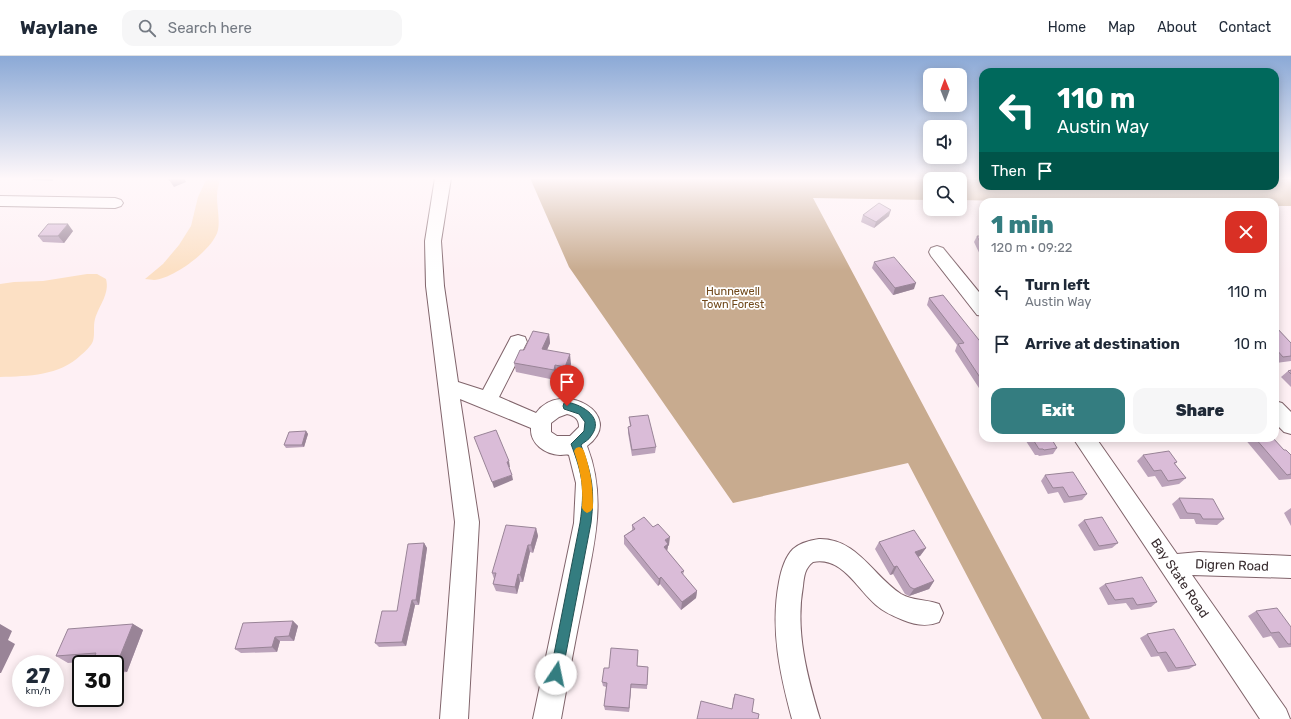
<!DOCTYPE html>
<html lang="en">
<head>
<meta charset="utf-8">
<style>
	:root { --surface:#fff; --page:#f6f6f7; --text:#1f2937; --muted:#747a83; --line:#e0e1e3; --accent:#347d80 }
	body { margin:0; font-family:Rubik,sans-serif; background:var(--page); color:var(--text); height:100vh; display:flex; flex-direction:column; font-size:15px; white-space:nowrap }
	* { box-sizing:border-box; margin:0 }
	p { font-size:13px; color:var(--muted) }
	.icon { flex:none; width:22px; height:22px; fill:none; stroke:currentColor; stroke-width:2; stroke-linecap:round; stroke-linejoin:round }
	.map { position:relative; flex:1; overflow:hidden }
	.sheet { position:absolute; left:979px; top:142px; width:300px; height:244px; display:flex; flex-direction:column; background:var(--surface); border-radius:12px; box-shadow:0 2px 10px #0003 }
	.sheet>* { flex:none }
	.top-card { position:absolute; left:979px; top:12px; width:300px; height:122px; border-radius:12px; box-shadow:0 2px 10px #0003; background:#00695c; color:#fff; overflow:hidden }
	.needle { width:26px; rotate:359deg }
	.buttons { position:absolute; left:923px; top:12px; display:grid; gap:8px }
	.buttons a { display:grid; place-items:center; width:44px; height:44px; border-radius:8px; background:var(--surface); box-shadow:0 2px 10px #0003; font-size:20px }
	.speed { position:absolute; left:12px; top:599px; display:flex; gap:8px; font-size:20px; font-weight:700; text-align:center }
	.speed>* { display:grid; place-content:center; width:52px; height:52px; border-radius:50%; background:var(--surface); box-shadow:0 2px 10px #0003; line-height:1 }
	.speed small { font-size:10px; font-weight:400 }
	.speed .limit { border:2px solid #111; border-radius:6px; background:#fff; color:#111 }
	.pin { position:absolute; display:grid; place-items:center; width:34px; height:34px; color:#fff; margin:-41px -17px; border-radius:50% 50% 50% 0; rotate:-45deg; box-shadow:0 0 4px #0007 }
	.pin .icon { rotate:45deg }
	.me { position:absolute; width:44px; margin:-22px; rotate:11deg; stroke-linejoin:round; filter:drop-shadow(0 0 3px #0008) }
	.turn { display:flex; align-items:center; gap:14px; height:84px; padding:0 12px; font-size:18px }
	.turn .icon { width:52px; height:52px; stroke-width:2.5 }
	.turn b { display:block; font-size:28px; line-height:34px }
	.then { display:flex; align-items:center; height:38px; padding:0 12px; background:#0003; gap:8px; font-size:15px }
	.round { display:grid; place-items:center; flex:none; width:42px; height:42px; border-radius:12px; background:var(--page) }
	.headline { display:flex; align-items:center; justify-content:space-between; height:68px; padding:0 12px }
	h1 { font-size:24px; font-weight:800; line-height:30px; color:var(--accent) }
	.cta { display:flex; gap:8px; margin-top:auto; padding:8px 12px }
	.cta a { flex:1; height:46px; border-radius:12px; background:var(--accent); color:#fff; font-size:16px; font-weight:800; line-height:46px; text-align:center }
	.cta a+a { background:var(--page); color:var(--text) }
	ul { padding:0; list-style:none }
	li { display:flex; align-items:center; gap:12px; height:52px; padding:0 12px }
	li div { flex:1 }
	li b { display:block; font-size:15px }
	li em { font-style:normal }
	header { display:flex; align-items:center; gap:24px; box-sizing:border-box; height:56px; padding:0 20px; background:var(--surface); border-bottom:1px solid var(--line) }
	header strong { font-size:19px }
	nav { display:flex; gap:22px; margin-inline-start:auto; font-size:14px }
	.search { width:280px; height:36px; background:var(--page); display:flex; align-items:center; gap:10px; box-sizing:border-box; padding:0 14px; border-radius:12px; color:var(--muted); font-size:15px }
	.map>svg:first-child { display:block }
</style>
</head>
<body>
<header>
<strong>Waylane</strong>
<div class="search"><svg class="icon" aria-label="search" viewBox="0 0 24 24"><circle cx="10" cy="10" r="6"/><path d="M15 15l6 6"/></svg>Search here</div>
<nav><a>Home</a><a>Map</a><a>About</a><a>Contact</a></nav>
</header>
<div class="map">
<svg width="1291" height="663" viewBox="0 0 1291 663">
	<rect width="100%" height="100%" fill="#fef0f4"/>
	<g fill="#fce0c4">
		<path d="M207 122H220C219 128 217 134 217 140 217 152 220 163 218 174 214 193 173 223 154 224 152 224 148 223 145 223L163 208 179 189 191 170 198 141Z"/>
		<path d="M87 218H97L106 223C110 238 99 249 95 263 93 270 95 278 93 285 91 290 85 296 81 299 59 320 29 320 0 321V228L14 226 43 225Z"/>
	</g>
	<polygon fill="#c8ab8f" points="530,122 983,122 983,130 1275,130 1275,122 1291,122 1291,150 1275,150 1275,146 1051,146 960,144 960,123 930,123 930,144 813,142 1090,663 1042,663 908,407 733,447 569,211"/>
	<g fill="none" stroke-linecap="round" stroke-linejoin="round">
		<g stroke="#80646b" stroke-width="2">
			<g id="minor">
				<path d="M435 122H451L441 185 444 230 458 326 483 334 511 281 518 279 525 281 527 286 499 341 536 357C561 322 628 359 587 390 608 444 593 491 583 546 575 585 568 624 561 663H533L574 467 576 427 569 399C567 398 563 399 560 399 545 398 530 388 531 372L460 343 479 466 468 663H440L455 466 426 230 425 185ZM567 358C575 360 579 363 579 371L570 380H557L551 376V367L559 361Z"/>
				<polygon points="0,140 115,142 121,144 123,147 121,150 115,152 0,150"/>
				<polygon points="937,190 943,192 983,241 983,260 977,259 931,200 929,196 931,192"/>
				<polygon points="1275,345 1282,347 1291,356 1291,378 1284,376 1275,367"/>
				<polygon points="1073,382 1096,382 1177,498 1199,496 1291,500 1291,522 1192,519 1286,653 1290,663 1260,663"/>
				<path d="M819 483C857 482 873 520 901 538 913 545 926 543 939 548L943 557 939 566C927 571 915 569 903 564 893 560 884 556 876 549 857 533 842 500 813 506 805 512 804 520 803 530 795 575 807 620 820 663H792C780 618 770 573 779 526 781 515 785 501 793 493 800 487 811 484 819 483Z"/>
			</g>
		</g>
		<use href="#minor" fill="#fff" fill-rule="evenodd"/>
	</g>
	<g fill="#bba2ba">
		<polygon points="31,122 54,122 52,125 33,124"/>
		<polygon points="863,159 889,160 874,172 861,166"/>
		<polygon points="73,175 64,187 43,186 38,180"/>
		<polygon points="977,180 983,180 983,205 974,186"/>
		<polygon points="874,206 914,233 893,239 872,212"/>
		<polygon points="929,242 983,289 983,332 979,332 955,295 957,289 927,249"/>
		<polygon points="1275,270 1291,287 1291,305 1276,307 1275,306"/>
		<polygon points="549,278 550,287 547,294 571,308 566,320 557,318 555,324 516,316 514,307 524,294"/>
		<polygon points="1291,314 1291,331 1281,321 1288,315"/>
		<polygon points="629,361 656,391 655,397 632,400 628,377 628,371 630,371"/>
		<polygon points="306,375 308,378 304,391 286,392 284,389"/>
		<polygon points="1024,382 1051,382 1057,392 1053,398 1039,400 1038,399 1035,399"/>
		<polygon points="1244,382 1273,382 1284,394 1291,399 1291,423 1279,424"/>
		<polygon points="1143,399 1177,406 1175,408 1186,422 1179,428 1162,431 1155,420 1148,421 1137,405"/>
		<polygon points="1045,419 1087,438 1082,444 1064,447 1058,436 1048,438 1041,425"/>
		<polygon points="1179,442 1224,463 1217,469 1196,468 1194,463 1180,463 1172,448"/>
		<polygon points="1291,452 1291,470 1284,457"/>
		<polygon points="1084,464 1118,487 1112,492 1094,495 1078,469"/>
		<polygon points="632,469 669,489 668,490 667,495 684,515 683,519 697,535 696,542 681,554 660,528 658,530 624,488 624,480 632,474"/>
		<polygon points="536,472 538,480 533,497 530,496 523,526 520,526 517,538 496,535 493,528 494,523 492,517"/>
		<polygon points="879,486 926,492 920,500 918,501 934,525 929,533 909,540 905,538 893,518 890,519 875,493"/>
		<polygon points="424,487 427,492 419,549 415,549 406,590 379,591 375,587 397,555"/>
		<polygon points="1105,528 1157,546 1151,551 1131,554 1126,547 1108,549 1099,532"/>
		<polygon points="1256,555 1291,571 1291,591 1279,592 1271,580 1263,582 1248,560"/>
		<polygon points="293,565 298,570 294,585 280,585 277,596 241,597 235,593"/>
		<polygon points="133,568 143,574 127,616 115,617 115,608 95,607 92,606 93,605 68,607 56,600"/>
		<polygon points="1147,578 1196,609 1189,613 1168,616 1159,600 1151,601 1140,582"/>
		<polygon points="638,594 637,610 648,611 647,633 631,632 629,656 605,654 604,650 606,631 603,630 602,626"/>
		<polygon points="735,638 752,656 732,653 733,643"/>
	</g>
	<g fill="#998497">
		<polygon points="50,122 54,122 52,125"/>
		<polygon points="178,122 184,122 186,126 174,131 170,125"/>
		<polygon points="891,154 889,160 874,172 876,166"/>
		<polygon points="68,168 73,175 64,187 58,180"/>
		<polygon points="916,227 914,233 893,239 895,232"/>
		<polygon points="549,278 550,287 543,303 542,293"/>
		<polygon points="570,298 571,308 566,320 565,311"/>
		<polygon points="555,309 557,318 555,324 554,314"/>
		<polygon points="983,326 983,332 979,332"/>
		<polygon points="306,375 308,378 304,391 302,389"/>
		<polygon points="509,405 510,411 508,412 507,406"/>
		<polygon points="512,419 513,424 494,432 492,426"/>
		<polygon points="536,472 538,480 533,497 531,489"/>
		<polygon points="670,481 669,489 668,490 667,495 664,491 665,484"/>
		<polygon points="424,487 427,492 419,549 416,544"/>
		<polygon points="528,489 530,496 523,526 520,519"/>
		<polygon points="926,492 920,500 910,504 915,496"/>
		<polygon points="897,510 893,518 890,519 894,511"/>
		<polygon points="518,518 520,526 517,538 515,531"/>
		<polygon points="661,521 660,528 658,530 659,523"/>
		<polygon points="934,525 929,533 909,540 914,533"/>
		<polygon points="697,535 696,542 681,554 682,546"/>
		<polygon points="412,544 415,549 406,590 402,586"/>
		<polygon points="293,565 298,570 294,585 289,580"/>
		<polygon points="0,568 12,575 8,584 15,588 1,617 0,617"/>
		<polygon points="133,568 143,574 127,616 116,610"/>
		<polygon points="275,581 280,585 277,596 272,591"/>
		<polygon points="631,628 631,632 629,656 629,652"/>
	</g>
	<g fill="#dabcd8" stroke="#998497">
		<polygon points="168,122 178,122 170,125"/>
		<polygon points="879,147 891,154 876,166 863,159"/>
		<polygon points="48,168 68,168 58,180 38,180"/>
		<polygon points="977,180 983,180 983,192"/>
		<polygon points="894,201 916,227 895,232 874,206"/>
		<polygon points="943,239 983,289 983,326 958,288 964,287 929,242"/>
		<polygon points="1275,270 1291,287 1291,300 1283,301 1276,293 1275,294"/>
		<polygon points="533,275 549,278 542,293 570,298 565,311 555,309 554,314 514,307 520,294 524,294"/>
		<polygon points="1291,314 1291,318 1288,315"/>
		<polygon points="648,359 656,391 632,394 628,371 631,370 629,361"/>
		<polygon points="496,374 509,405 507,406 512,419 492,426 474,381"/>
		<polygon points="306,375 302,389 284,389 289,376"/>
		<polygon points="1032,382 1051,382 1057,392 1044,394 1043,393 1039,393"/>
		<polygon points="1255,382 1273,382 1284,394 1286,394 1291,399 1291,418 1287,419"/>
		<polygon points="1169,395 1177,406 1174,407 1186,422 1168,425 1161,414 1154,415 1143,399"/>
		<polygon points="1073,416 1087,438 1069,441 1063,431 1053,432 1045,419"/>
		<polygon points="1179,442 1213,443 1224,463 1203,463 1200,458 1187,457"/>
		<polygon points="644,461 653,471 658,468 670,481 665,484 668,488 664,491 684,515 681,516 697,535 682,546 661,521 659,523 624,480 635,473 632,469"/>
		<polygon points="1102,461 1118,487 1099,490 1084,464"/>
		<polygon points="506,469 536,472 531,489 528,489 520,519 518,518 515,531 493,528 496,517 492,517"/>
		<polygon points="914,474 926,492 915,496 934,525 914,533 910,531 897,510 894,511 879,486"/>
		<polygon points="424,487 416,544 412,544 402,586 375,587 382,555 397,555 408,488"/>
		<polygon points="1142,521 1157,546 1137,549 1133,542 1115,544 1105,528"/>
		<polygon points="1277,552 1291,571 1291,588 1288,588 1279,576 1271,577 1256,555"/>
		<polygon points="293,565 289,580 275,581 272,591 235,593 243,567"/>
		<polygon points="133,568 116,610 115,610 115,608 95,608 96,605 92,606 96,597 56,600 68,573"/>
		<polygon points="1174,573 1196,609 1176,612 1166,596 1158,597 1147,578"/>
		<polygon points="611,592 638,594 637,610 648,611 647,629 631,628 629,652 604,650 607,627 602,626 604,612 609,612"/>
		<polygon points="735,638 754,643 752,656 759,658 758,663 697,663 701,645 732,653"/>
	</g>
	<linearGradient id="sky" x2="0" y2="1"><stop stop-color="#8ba9d6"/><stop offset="0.57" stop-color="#fff8fa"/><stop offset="1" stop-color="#fff8fa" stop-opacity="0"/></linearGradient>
	<rect width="1291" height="215" fill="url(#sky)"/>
	<path fill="#347d80" stroke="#225153" d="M567 346C583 349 605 362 591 380 589 384 584 386 581 389 592 419 595 434 591 467L562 618 560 622 556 624 551 622 550 618 580 467C585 432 583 420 571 388L584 375 585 366 579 358 564 353 563 350 564 347Z"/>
	<path fill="#f59e0b" d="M579 391 582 392 584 395C591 416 593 430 593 452L591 455 587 457 584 455 582 452C583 430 581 416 574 395L576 392Z"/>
	<g text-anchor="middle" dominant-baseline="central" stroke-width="3.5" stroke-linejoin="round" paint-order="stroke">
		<g font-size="11" fill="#70481a" stroke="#fff">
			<text x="733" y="235">Hunnewell<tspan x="733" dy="13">Town Forest</tspan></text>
		</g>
		<g font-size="13" fill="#382c2f" stroke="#fff">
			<text transform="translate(1232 509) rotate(2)">Digren Road</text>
			<text transform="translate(1180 522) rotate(56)">Bay State Road</text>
		</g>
	</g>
</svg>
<div class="buttons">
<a><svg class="needle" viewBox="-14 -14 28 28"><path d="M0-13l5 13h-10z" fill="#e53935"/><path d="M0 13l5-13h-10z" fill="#747a83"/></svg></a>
<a><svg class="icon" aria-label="sound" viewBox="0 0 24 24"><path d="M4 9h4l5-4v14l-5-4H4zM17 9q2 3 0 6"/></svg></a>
<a><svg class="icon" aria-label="search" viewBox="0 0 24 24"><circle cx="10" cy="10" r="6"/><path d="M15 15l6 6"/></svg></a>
</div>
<div class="speed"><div>27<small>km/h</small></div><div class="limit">30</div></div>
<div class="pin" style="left:567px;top:350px;background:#d93025"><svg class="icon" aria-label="arrive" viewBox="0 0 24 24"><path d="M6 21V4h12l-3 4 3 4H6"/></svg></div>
<svg class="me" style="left:556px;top:618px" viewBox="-20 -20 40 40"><circle r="19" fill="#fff"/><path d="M0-13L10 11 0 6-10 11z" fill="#347d80"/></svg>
<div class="top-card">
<div class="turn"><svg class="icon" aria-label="left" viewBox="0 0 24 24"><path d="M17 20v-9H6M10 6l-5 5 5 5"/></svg><div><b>110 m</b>Austin Way</div></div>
<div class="then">Then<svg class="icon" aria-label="arrive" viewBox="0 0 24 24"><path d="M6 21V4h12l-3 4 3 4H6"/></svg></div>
</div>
<section class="sheet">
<div class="headline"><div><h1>1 min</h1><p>120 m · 09:22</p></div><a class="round" style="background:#d93025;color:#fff"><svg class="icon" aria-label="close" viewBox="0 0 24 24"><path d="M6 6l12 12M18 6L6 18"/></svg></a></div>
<ul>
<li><svg class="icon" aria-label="left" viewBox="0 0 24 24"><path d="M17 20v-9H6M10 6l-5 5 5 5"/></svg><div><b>Turn left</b><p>Austin Way</p></div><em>110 m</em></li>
<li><svg class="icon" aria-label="arrive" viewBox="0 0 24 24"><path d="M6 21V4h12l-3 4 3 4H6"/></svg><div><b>Arrive at destination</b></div><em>10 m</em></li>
</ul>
<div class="cta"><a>Exit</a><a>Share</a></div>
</section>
</div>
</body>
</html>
